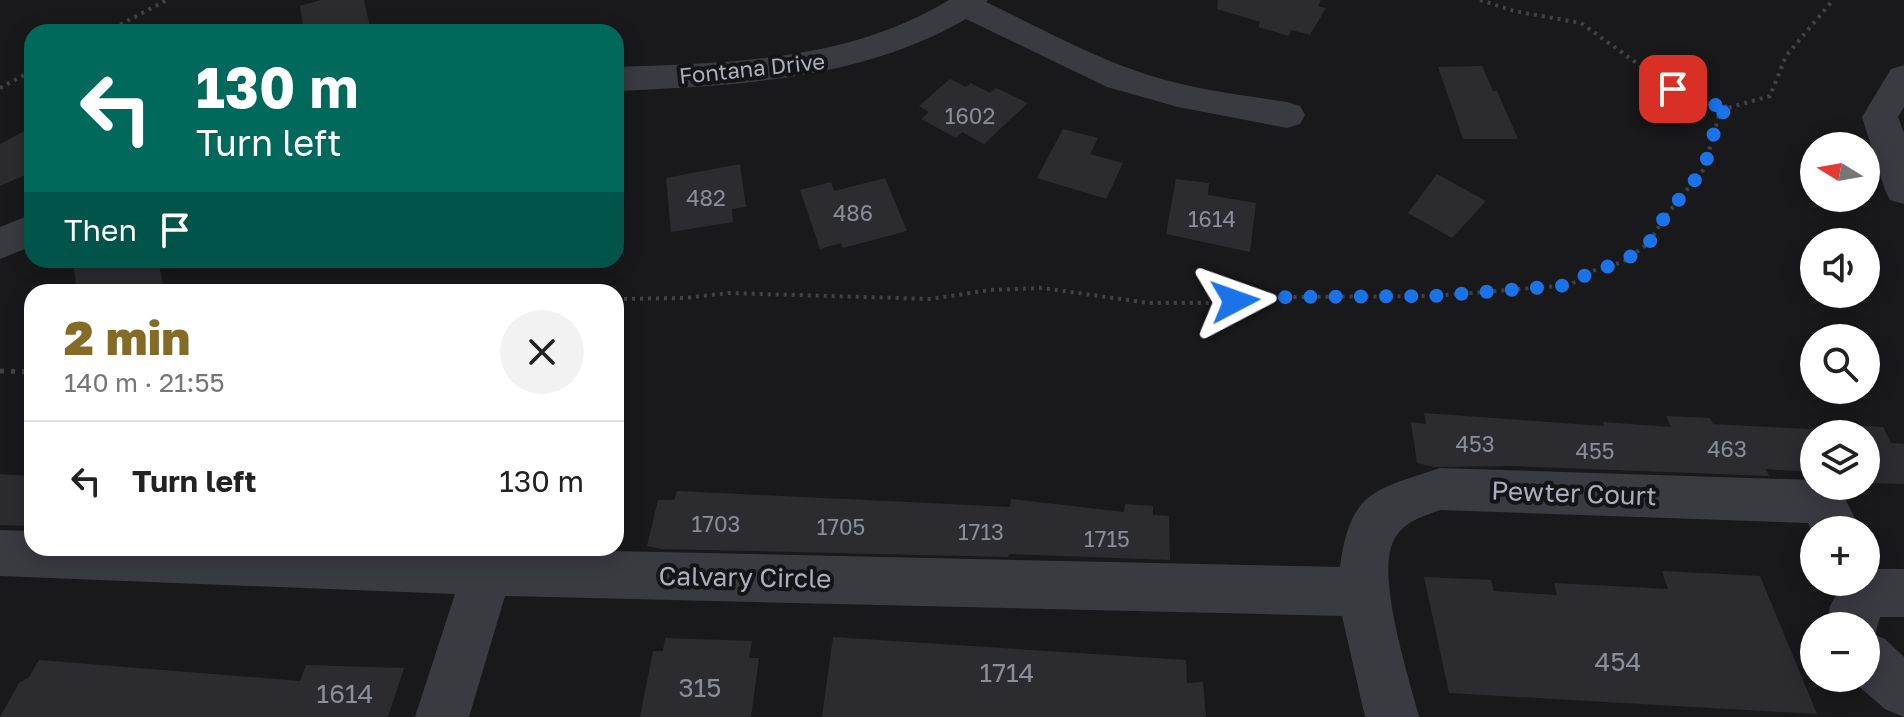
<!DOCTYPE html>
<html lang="en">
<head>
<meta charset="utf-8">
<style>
	:root { --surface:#fff; --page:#f2f2f2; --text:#222; --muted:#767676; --line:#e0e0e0; --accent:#846b28 }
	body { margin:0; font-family:"Golos Text",sans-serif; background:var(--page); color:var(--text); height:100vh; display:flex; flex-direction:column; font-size:30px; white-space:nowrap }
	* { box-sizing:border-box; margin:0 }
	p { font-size:26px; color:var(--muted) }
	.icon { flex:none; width:44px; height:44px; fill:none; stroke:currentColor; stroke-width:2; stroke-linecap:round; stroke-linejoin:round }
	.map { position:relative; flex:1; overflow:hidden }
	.drawer { position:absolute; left:24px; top:284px; width:600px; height:272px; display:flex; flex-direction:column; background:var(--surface); border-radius:24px; box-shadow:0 4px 20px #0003 }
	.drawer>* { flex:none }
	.banner { position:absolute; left:24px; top:24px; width:600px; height:244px; border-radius:24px; box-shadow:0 4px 20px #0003; background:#00695c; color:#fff; overflow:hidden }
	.needle { width:52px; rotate:281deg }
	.controls { position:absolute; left:1800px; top:132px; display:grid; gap:16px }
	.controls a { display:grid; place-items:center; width:80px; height:80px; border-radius:50%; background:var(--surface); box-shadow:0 4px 20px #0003; font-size:40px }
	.pin { position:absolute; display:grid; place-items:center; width:68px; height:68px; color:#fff; margin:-34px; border-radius:16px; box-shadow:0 4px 12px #0006 }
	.me { position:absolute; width:88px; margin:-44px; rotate:86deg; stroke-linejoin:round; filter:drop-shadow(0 0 6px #0008) }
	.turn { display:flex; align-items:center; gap:28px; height:168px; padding:0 40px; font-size:36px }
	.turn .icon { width:104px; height:104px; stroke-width:2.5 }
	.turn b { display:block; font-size:56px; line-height:68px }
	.then { display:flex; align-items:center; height:76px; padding:0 40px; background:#0003; gap:16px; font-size:30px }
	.round { display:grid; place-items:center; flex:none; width:84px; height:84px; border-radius:42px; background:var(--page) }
	.headline { display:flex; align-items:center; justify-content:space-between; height:136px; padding:0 40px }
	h1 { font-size:48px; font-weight:800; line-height:60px; color:var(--accent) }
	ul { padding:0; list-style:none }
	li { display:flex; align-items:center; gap:24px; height:120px; padding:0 40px; border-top:2px solid var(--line) }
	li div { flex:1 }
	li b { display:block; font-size:30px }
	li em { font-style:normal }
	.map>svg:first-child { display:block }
</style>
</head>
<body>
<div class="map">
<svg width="1904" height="717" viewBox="0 0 1904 717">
	<rect width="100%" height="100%" fill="#19191c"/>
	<g fill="#2c2c30">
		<polygon points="321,0 364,0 371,32 304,32 300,6"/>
		<polygon points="1218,0 1321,0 1318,6 1326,8 1310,35 1291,30 1289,36 1258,27 1260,22 1217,9"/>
		<polygon points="1482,66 1493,91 1497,91 1518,139 1463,139 1438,67"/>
		<polygon points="950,79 966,87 971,83 990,93 996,88 1028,103 984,144 962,132 956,138 921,119 929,112 919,106"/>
		<polygon points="32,127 32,172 0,186 0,144"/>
		<polygon points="1063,129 1098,138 1090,154 1123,163 1106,199 1037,178"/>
		<polygon points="740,164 746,207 732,209 733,222 671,232 666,178"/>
		<polygon points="1437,174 1486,201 1452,238 1408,213"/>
		<polygon points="885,178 907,231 843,248 841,243 820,249 800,190 831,182 834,191"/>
		<polygon points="1176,179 1209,183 1208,195 1256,203 1250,252 1166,234"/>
		<polygon points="94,260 158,260 163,284 142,292 77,292 74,268"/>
		<polygon points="1424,413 1604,426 1603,422 1671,427 1666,416 1710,418 1713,424 1847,431 1844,425 1883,427 1891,443 1904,444 1904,484 1866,483 1866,434 1814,434 1814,472 1766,469 1769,476 1510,466 1434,467 1417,463 1411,422 1426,424"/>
		<polygon points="0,474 32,476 32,526 0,525"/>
		<polygon points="677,491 1010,507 1011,499 1124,512 1125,504 1153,506 1153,515 1169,516 1170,560 1009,554 1008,557 661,549 647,546 658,500 674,500"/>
		<polygon points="1662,571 1760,576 1817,714 1449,693 1424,577 1491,580 1494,591 1557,595 1554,583 1668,589"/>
		<polygon points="833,637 1186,660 1187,683 1203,682 1206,717 822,717"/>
		<polygon points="665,638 752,641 749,658 759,658 751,717 640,717 653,651 663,651"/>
		<polygon points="39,660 300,681 306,665 404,668 388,717 0,717 19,683 29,677"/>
	</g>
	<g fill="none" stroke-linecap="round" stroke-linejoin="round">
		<g stroke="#404248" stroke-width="4" stroke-dasharray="3 5" stroke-linecap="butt">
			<polyline points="1480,0 1514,11 1581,23 1673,89 1700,103 1730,107"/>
			<polyline points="106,32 167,0"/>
			<polyline points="0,88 32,71"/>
			<polyline points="616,299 685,298 728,293 931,299 990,290 1042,288 1149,303 1208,303 1287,297 1434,296 1570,285 1592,271 1623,262 1649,243 1664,218 1704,169 1719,115 1731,107 1770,96 1786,56 1833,0"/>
		</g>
		<polyline stroke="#404248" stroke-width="5" stroke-dasharray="4 7" stroke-linecap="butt" points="0,371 32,372"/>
		<g fill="#3a3a41" fill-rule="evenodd">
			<path d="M949 0H988L986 2C1034 25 1081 51 1131 69 1181 88 1235 94 1287 102L1300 106 1305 115 1300 124 1287 128 1178 107 1107 87 966 19C860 80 735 86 616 91V67C729 63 849 61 949 0Z"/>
			<polygon points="1904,65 1904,107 1898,117 1904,133 1904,204 1890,200 1885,190 1862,117 1891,69"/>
			<polygon points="32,214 32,246 0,259 0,227"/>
			<path d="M1440 468 1814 480V486L1839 487 1861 530H1814V536L1808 523 1440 510C1422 517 1404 521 1394 540 1375 575 1409 677 1419 717H1365L1342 616 505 596 469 717H415L455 594 0 576V530L32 531V548H476L1340 567C1350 491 1374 490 1440 468Z"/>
			<polygon points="1876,569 1904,569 1904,617 1880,617 1875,635 1885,639 1904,657 1904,717 1885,709 1849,678 1866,678 1866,626 1827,626 1830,606 1843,583 1866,582 1866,572"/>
		</g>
	</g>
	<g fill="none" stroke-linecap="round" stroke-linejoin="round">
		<polyline stroke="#1a73e8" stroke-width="14" stroke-dasharray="0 25.2" points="1235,301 1287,297 1434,296 1570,285 1592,271 1623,262 1649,243 1664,218 1704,169 1719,115 1731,107 1700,103 1673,89"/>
	</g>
	<g text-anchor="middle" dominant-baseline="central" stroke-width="8" stroke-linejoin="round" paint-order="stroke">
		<g font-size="22" fill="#abafbc" stroke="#141417">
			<text transform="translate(752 68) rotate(-6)">Fontana Drive</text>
		</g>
		<g font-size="22" fill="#8a8e98">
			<text x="970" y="115">1602</text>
			<text x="706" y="197">482</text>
			<text x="853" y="212">486</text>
			<text x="1212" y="218">1614</text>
			<text x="1475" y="443">453</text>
			<text x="1727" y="448">463</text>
			<text x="1595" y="450">455</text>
			<text x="716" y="523">1703</text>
			<text x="841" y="526">1705</text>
			<text x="981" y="531">1713</text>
			<text x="1107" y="538">1715</text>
		</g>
		<g font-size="26" fill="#abafbc" stroke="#141417">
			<text transform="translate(1574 493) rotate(2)">Pewter Court</text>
			<text transform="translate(745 577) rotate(1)">Calvary Circle</text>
		</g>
		<g font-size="26" fill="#8a8e98">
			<text x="1618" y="661">454</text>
			<text x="1007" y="672">1714</text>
			<text x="700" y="687">315</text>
			<text x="345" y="693">1614</text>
		</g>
	</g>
</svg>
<div class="controls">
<a><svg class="needle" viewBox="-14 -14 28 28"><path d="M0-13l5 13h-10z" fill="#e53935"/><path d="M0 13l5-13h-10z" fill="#767676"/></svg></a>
<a><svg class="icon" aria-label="sound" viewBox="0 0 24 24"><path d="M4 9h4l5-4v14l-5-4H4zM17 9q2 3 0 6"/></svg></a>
<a><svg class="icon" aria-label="search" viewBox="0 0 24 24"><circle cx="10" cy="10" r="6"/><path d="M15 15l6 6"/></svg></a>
<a><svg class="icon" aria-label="layers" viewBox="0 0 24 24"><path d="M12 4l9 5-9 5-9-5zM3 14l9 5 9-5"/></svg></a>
<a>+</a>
<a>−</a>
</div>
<div class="pin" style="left:1673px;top:89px;background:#d93025"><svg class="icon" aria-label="arrive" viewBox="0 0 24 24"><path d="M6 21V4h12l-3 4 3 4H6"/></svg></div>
<svg class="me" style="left:1235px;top:301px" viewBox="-20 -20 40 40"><path d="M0-17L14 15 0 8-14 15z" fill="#1a73e8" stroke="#fff" stroke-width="4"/></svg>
<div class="banner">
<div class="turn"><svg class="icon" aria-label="left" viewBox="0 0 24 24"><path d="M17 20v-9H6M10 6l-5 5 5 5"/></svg><div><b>130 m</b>Turn left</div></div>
<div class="then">Then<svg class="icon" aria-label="arrive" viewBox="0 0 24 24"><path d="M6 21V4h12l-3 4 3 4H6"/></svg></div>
</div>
<section class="drawer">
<div class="headline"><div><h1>2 min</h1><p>140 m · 21:55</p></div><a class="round"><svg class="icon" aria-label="close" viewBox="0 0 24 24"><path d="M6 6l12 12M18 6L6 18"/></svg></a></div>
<ul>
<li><svg class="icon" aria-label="left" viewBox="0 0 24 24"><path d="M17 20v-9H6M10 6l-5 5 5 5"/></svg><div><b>Turn left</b></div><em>130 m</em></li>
</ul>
</section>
</div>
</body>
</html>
